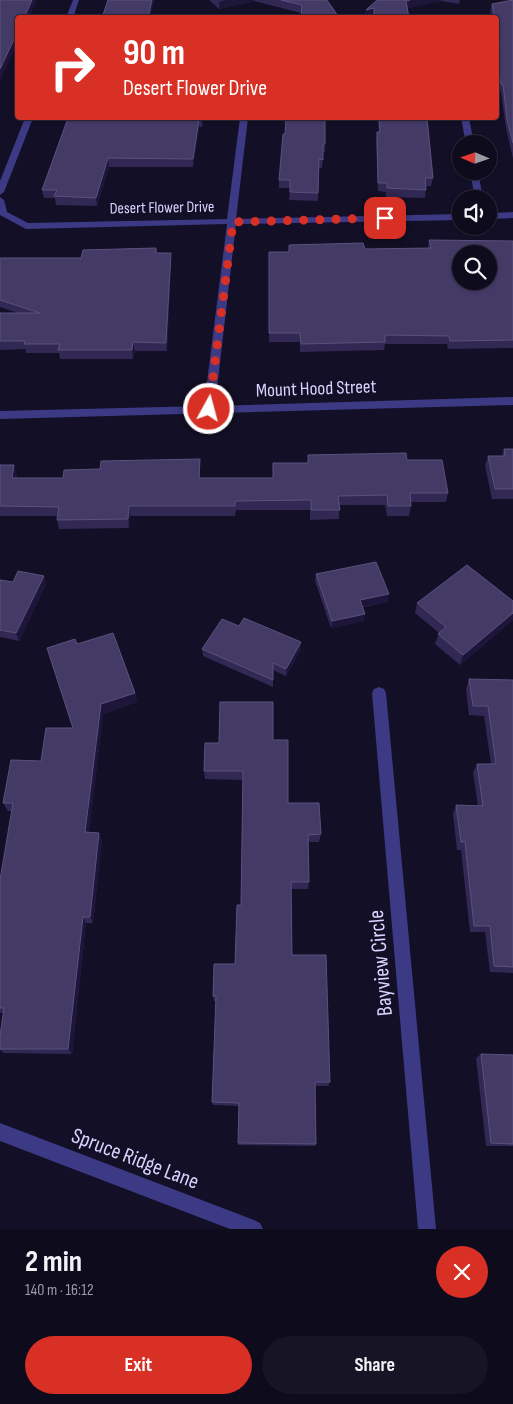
<!DOCTYPE html>
<html lang="en">
<head>
<meta charset="utf-8">
<style>
	:root { --surface:#0e0b1c; --page:#171425; --text:#f1f3f6; --muted:#9b9ba3; --line:#2e2b3b; --accent:#d93025 }
	body { margin:0; font-family:"Sofia Sans Condensed",sans-serif; background:var(--page); color:var(--text); height:100vh; display:flex; flex-direction:column; font-size:19px; white-space:nowrap }
	* { box-sizing:border-box; margin:0 }
	p { font-size:16px; color:var(--muted) }
	.icon { flex:none; width:28px; height:28px; fill:none; stroke:currentColor; stroke-width:2; stroke-linecap:round; stroke-linejoin:round }
	.map { position:relative; height:1229px; overflow:hidden }
	.details { display:flex; flex-direction:column; background:var(--surface); flex:1 }
	.details>* { flex:none }
	.top-card { position:absolute; left:15px; top:15px; width:484px; height:105px; border-radius:5px; box-shadow:0 1px 4px #0004,0 0 0 1px var(--line); background:#d93025; color:#fff; overflow:hidden }
	.needle { width:32px; rotate:272deg }
	.controls { position:absolute; left:452px; top:135px; display:grid; gap:10px }
	.controls a { display:grid; place-items:center; width:45px; height:45px; border-radius:50%; background:var(--surface); box-shadow:0 1px 4px #0004,0 0 0 1px var(--line); font-size:25px }
	.pin { position:absolute; display:grid; place-items:center; width:42px; height:42px; color:#fff; margin:-21px; border-radius:10px; box-shadow:0 2px 8px #0006 }
	.me { position:absolute; width:55px; margin:-28px; rotate:7deg; stroke-linejoin:round; filter:drop-shadow(0 0 4px #0008) }
	.turn { display:flex; align-items:center; gap:18px; height:105px; padding:0 25px; font-size:22px }
	.turn .icon { width:65px; height:65px; stroke-width:2.5 }
	.turn b { display:block; font-size:35px; line-height:42px }
	.round { display:grid; place-items:center; flex:none; width:52px; height:52px; border-radius:26px; background:var(--page) }
	.overview { display:flex; align-items:center; justify-content:space-between; height:85px; padding:0 25px }
	h1 { font-size:30px; font-weight:700; line-height:38px }
	.action { display:flex; gap:10px; margin-top:auto; padding:10px 25px }
	.action a { flex:1; height:58px; border-radius:30px; background:var(--accent); color:#fff; font-size:20px; font-weight:700; line-height:58px; text-align:center }
	.action a+a { background:var(--page); color:var(--text) }
	.map>svg:first-child { display:block }
</style>
</head>
<body>
<div class="map">
<svg width="513" height="1229" viewBox="0 0 513 1229">
	<rect width="100%" height="100%" fill="#130f26"/>
	<g fill="none" stroke-linecap="round" stroke-linejoin="round">
		<g fill="#3d3a85" fill-rule="evenodd">
			<polygon points="73,0 79,0 73,18 66,18"/>
			<polygon points="25,118 33,118 4,192 0,195 0,181"/>
			<polygon points="240,118 248,118 236,219 461,214 461,220 236,224 215,406 513,397 513,405 0,419 0,411 204,406 227,224 26,229 0,215 0,197 4,200 7,212 28,223 227,219"/>
			<polygon points="461,118 469,118 474,144 466,144"/>
			<polygon points="470,171 478,171 483,199 475,199"/>
			<polygon points="513,212 513,218 489,219 489,213"/>
			<polygon points="379,687 384,689 386,693 436,1229 418,1229 372,693 374,689"/>
			<polygon points="0,1123 254,1220 260,1223 263,1229 230,1229 0,1141"/>
		</g>
	</g>
	<g fill="#312854">
		<polygon points="209,0 327,0 301,13 254,1 219,9"/>
		<polygon points="377,0 460,0 459,4 441,1 407,8 409,18 373,18 373,16 365,17 366,10"/>
		<polygon points="513,0 513,159 506,128 501,92 499,92 496,74 496,47 497,47 496,43 496,18 492,18 490,11 492,4"/>
		<polygon points="68,118 204,118 202,127 199,127 193,167 109,167 97,206 56,205 55,198 44,198 42,190"/>
		<polygon points="378,118 427,118 433,178 431,186 426,186 425,198 386,197 386,192 378,191 376,140 377,132 379,132"/>
		<polygon points="285,134 325,144 325,152 323,152 322,168 319,168 318,201 289,200 290,188 279,188 279,180"/>
		<polygon points="429,240 513,241 513,348 448,349 447,344 385,344 384,350 300,352 300,342 269,342 269,252 289,252 289,245 365,249 428,248"/>
		<polygon points="156,248 157,253 171,261 167,351 135,351 133,359 60,359 59,353 26,353 26,349 0,350 0,313 18,313 0,307 0,258 81,258"/>
		<polygon points="504,449 513,449 513,499 492,499 485,466 488,456 502,456"/>
		<polygon points="308,455 407,460 448,493 446,502 411,502 411,506 409,516 387,516 385,505 339,505 339,519 310,520 310,510 236,510 235,516 130,516 129,528 59,529 57,520 57,516 0,516 0,465 17,475 17,478 63,478 100,469 200,459 200,478 273,478 273,463 308,463"/>
		<polygon points="316,574 388,602 363,607 364,621 331,628 315,581"/>
		<polygon points="0,580 13,582 46,584 19,641 0,637"/>
		<polygon points="513,601 513,620 460,665 435,644 439,633 415,613 417,603"/>
		<polygon points="239,626 301,649 286,676 273,670 273,687 203,656 202,649"/>
		<polygon points="77,644 135,693 137,702 103,714 89,832 102,840 93,923 86,923 72,1054 4,1053 0,1050 0,1036 4,1013 0,1013 0,880 12,811 8,811 3,803 41,761 73,728"/>
		<polygon points="469,679 513,680 513,973 490,972 485,932 470,932 461,850 457,850 453,814 456,805 478,806 473,773 477,764 491,764 484,716 469,715 466,689"/>
		<polygon points="273,740 288,803 321,834 319,842 308,842 309,882 308,889 291,889 292,955 330,1082 328,1086 315,1086 316,1144 315,1146 238,1145 239,1106 213,1105 212,1102 216,1001 214,1001 213,996 235,964 241,905 243,780 205,779 204,771 219,743"/>
		<polygon points="481,1054 513,1055 513,1146 486,1146 476,1058"/>
	</g>
	<g fill="#1d163a">
		<polygon points="32,0 37,0 29,18 24,18"/>
		<polygon points="152,0 155,0 150,18 148,18"/>
		<polygon points="225,0 254,0 254,1 219,9 219,2"/>
		<polygon points="410,0 441,0 441,1 405,9 406,1"/>
		<polygon points="374,8 373,16 365,17 366,10"/>
		<polygon points="18,31 18,42 0,81 0,69"/>
		<polygon points="202,118 204,118 202,127"/>
		<polygon points="199,119 199,127 193,167 193,159"/>
		<polygon points="108,158 109,167 97,206 96,198"/>
		<polygon points="171,253 171,261 167,351 166,343"/>
		<polygon points="133,342 135,351 133,359 132,350"/>
		<polygon points="14,465 17,475 15,488 12,478"/>
		<polygon points="129,506 130,516 129,528 128,519"/>
		<polygon points="44,576 46,584 19,641 16,633"/>
		<polygon points="389,594 388,602 359,607 360,600"/>
		<polygon points="513,613 513,620 460,665 463,655"/>
		<polygon points="365,614 364,621 331,628 332,621"/>
		<polygon points="301,642 301,649 286,676 286,669"/>
		<polygon points="135,693 137,702 103,714 88,840 85,832 101,704"/>
		<polygon points="99,833 102,840 93,923 90,917"/>
		<polygon points="83,917 86,923 72,1054 68,1049"/>
	</g>
	<g fill="#433a66" stroke="#5a527e" fill-rule="evenodd">
		<polygon points="0,0 32,0 24,18 18,18 18,31 0,69"/>
		<polygon points="108,0 152,0 148,18 102,18"/>
		<polygon points="281,0 327,0 338,16 338,18 301,18 302,5"/>
		<polygon points="377,0 410,0 406,1 409,18 374,18 374,8 366,10"/>
		<polygon points="513,0 513,143 507,119 503,84 501,84 496,57 496,47 500,47 496,26 496,18 495,18 492,4"/>
		<polygon points="68,118 202,118 202,119 199,119 193,159 108,158 96,198 54,196 57,190 42,190"/>
		<polygon points="286,118 325,118 325,144 323,144 323,160 319,159 318,193 290,192 290,180 279,180 283,134 285,134"/>
		<polygon points="379,118 427,118 433,178 425,178 426,190 387,188 387,183 378,183 377,132 380,132"/>
		<path d="M429 240 513 241V340L450 341 449 336 385 335V342L301 344 300 333H269V252H289V245L363 243 365 249 431 248ZM461 254H489V281H461Z"/>
		<polygon points="156,248 156,253 171,253 166,343 133,342 132,350 58,350 60,344 24,344 25,341 0,341 0,313 40,313 0,300 0,258 81,258 83,250"/>
		<polygon points="504,449 513,449 513,489 495,489 488,456 505,456"/>
		<polygon points="406,453 407,460 442,460 448,493 410,493 411,506 388,506 387,495 338,496 340,510 311,510 311,500 235,501 235,506 129,506 128,519 57,520 59,507 0,506 0,465 14,465 12,478 63,478 64,470 100,469 101,461 200,459 199,478 273,478 273,463 308,463 308,455"/>
		<polygon points="376,562 389,594 360,600 365,614 332,621 316,574"/>
		<polygon points="467,565 513,601 513,613 463,655 438,634 446,627 417,603"/>
		<polygon points="18,571 44,576 16,633 0,630 0,580 13,582"/>
		<polygon points="244,618 301,642 286,669 273,663 273,680 202,649 222,619 239,626"/>
		<polygon points="113,633 135,693 101,704 85,832 99,833 90,917 83,917 68,1049 0,1049 0,1036 4,1008 0,1008 0,880 13,803 3,803 11,760 41,761 46,728 73,728 47,648 75,639 77,644"/>
		<polygon points="469,679 513,680 513,967 494,966 490,926 474,926 465,842 461,842 456,805 483,806 477,764 496,764 488,706 473,706"/>
		<polygon points="220,702 273,702 273,740 288,740 288,803 319,803 321,834 308,835 309,882 291,882 292,955 326,955 330,1082 315,1082 316,1144 238,1143 239,1103 212,1102 216,996 213,996 214,964 235,964 237,905 241,905 243,771 204,771 205,743 219,743"/>
		<polygon points="481,1054 513,1055 513,1144 491,1143"/>
	</g>
	<g fill="none" stroke-linecap="round" stroke-linejoin="round">
		<polyline stroke="#d93025" stroke-width="9" stroke-dasharray="0 16.2" points="209,409 233,222 385,218"/>
	</g>
	<g text-anchor="middle" dominant-baseline="central" stroke-width="5" stroke-linejoin="round" paint-order="stroke">
		<g font-size="16" fill="#d9d4ff" stroke="#130f26">
			<text transform="translate(162 208) rotate(-1)">Desert Flower Drive</text>
		</g>
		<g font-size="19" fill="#d9d4ff" stroke="#130f26">
			<text transform="translate(316 389) rotate(-2)">Mount Hood Street</text>
		</g>
		<g font-size="22" fill="#d9d4ff" stroke="#130f26">
			<text transform="translate(381 963) rotate(-95)">Bayview Circle</text>
			<text transform="translate(135 1159) rotate(21)">Spruce Ridge Lane</text>
		</g>
	</g>
</svg>
<div class="controls">
<a><svg class="needle" viewBox="-14 -14 28 28"><path d="M0-13l5 13h-10z" fill="#e53935"/><path d="M0 13l5-13h-10z" fill="#9b9ba3"/></svg></a>
<a><svg class="icon" aria-label="sound" viewBox="0 0 24 24"><path d="M4 9h4l5-4v14l-5-4H4zM17 9q2 3 0 6"/></svg></a>
<a><svg class="icon" aria-label="search" viewBox="0 0 24 24"><circle cx="10" cy="10" r="6"/><path d="M15 15l6 6"/></svg></a>
</div>
<div class="pin" style="left:385px;top:218px;background:#d93025"><svg class="icon" aria-label="arrive" viewBox="0 0 24 24"><path d="M6 21V4h12l-3 4 3 4H6"/></svg></div>
<svg class="me" style="left:209px;top:409px" viewBox="-20 -20 40 40"><circle r="17" fill="#d93025" stroke="#fff" stroke-width="3"/><path d="M0-11L8 9 0 5-8 9z" fill="#fff"/></svg>
<div class="top-card">
<div class="turn"><svg class="icon" aria-label="right" viewBox="0 0 24 24"><path d="M7 20v-9h11M14 6l5 5-5 5"/></svg><div><b>90 m</b>Desert Flower Drive</div></div>
</div>
</div>
<section class="details">
<div class="overview"><div><h1>2 min</h1><p>140 m · 16:12</p></div><a class="round" style="background:#d93025;color:#fff"><svg class="icon" aria-label="close" viewBox="0 0 24 24"><path d="M6 6l12 12M18 6L6 18"/></svg></a></div>
<div class="action"><a>Exit</a><a>Share</a></div>
</section>
</body>
</html>
